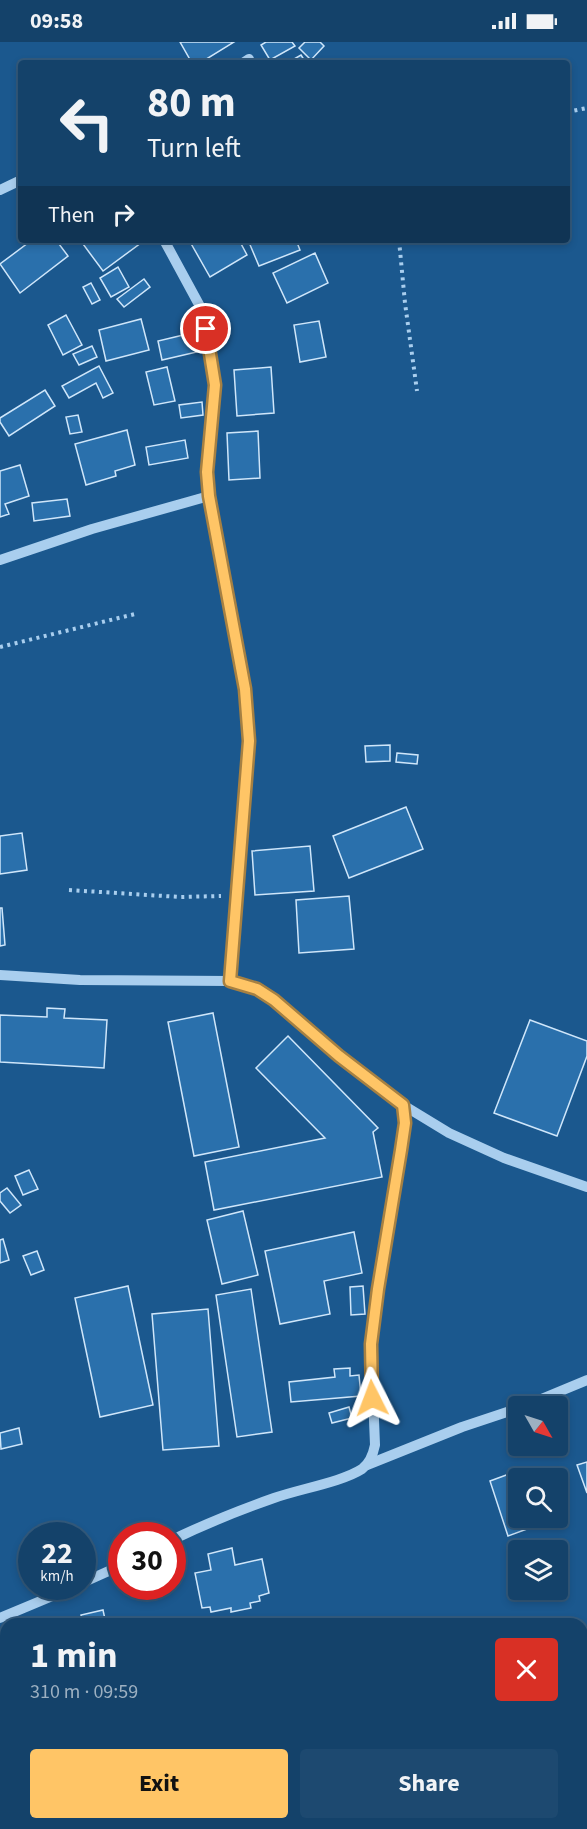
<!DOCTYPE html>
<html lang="en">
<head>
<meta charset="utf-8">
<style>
	:root { --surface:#14426a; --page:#1d4970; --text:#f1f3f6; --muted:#9db0c1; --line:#335b7e; --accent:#ffc566 }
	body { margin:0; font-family:"Source Sans 3",sans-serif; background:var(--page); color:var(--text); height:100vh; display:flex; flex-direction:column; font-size:22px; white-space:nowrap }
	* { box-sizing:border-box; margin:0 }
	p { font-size:20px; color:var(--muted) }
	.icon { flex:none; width:33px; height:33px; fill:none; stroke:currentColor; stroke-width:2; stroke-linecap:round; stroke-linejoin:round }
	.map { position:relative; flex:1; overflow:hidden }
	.side { position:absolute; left:0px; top:1576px; width:588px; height:212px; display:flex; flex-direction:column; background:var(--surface); border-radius:18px 18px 0 0; box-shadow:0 3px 9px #0003,0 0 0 2px var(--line) }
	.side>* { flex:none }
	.banner { position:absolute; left:18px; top:18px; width:552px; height:183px; border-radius:6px; box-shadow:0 3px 9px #0003,0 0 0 2px var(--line); background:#14426a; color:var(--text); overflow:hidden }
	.needle { width:39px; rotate:129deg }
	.fabs { position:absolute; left:508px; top:1354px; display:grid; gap:12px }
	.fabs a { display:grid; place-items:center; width:60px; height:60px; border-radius:6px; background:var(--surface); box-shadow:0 3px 9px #0003,0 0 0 2px var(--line); font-size:30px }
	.speed { position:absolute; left:18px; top:1480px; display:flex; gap:12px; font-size:30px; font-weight:700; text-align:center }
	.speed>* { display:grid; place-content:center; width:78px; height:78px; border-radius:50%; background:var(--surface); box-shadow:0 3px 9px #0003,0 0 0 2px var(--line); line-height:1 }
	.speed small { font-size:15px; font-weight:400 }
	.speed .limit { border:9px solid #d22; background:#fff; color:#111 }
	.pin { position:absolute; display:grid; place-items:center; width:51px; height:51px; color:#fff; margin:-26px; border:3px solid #fff; border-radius:50%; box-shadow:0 2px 6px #0007 }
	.me { position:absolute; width:66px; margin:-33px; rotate:357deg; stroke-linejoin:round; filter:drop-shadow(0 0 4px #0008) }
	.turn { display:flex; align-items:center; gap:21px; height:126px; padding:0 30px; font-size:27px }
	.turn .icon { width:78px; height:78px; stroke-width:2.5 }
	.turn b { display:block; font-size:42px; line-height:51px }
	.then { display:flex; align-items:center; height:57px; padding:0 30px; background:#0003; gap:12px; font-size:22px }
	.round { display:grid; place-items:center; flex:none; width:63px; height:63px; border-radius:6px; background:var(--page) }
	.summary { display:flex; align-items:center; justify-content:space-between; height:102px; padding:0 30px }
	h1 { font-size:36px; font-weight:700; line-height:45px }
	.button { display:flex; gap:12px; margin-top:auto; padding:12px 30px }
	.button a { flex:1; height:69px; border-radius:6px; background:var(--accent); color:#111; font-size:24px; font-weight:700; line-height:69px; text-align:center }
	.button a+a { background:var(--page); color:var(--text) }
	.status { display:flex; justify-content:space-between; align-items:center; height:42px; padding:0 30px; background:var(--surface); direction:ltr }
	.status svg { height:16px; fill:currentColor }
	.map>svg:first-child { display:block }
</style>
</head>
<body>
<div class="status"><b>09:58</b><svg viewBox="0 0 49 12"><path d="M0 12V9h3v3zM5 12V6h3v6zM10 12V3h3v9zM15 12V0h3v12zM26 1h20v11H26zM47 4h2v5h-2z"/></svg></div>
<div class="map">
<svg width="587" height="1787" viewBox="0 0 587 1787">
	<rect width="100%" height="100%" fill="#1b588e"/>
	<g fill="#2a70ac" stroke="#cfe6fa" stroke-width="1.5">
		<polygon points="180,0 234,0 200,21 192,21"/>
		<polygon points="266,0 292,0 295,4 270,18 261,3"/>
		<polygon points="305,0 320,0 324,4 311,18 299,6"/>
		<polygon points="301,13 306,21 287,21"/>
		<polygon points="32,198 56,198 68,214 20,251 0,222"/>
		<polygon points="89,198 145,198 103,229 83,202"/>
		<polygon points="189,198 239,198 247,213 210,235"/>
		<polygon points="248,198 296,198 300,208 259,224"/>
		<polygon points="315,211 328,241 287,261 273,231"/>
		<polygon points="118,225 129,245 111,255 100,236"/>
		<polygon points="144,237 150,245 124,265 117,257"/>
		<polygon points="91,241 100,258 92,262 83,245"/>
		<polygon points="66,273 82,303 63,313 48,283"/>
		<polygon points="141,277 149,308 106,319 99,288"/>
		<polygon points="319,279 326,315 300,320 294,283"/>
		<polygon points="196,290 201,309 162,318 158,299"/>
		<polygon points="92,304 97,315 79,323 73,312"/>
		<polygon points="99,324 113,351 103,356 96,341 69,356 62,344"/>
		<polygon points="167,325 175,359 154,363 146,330"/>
		<polygon points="271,325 274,371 237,374 234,328"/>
		<polygon points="45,348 55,364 9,394 0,380 0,376"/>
		<polygon points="202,360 203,373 181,376 179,363"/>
		<polygon points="78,373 82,390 70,392 66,375"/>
		<polygon points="127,388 135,423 115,429 116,434 86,443 75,402"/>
		<polygon points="258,389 260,436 229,438 227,391"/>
		<polygon points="185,398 188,416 149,423 146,405"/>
		<polygon points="20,423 29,454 5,462 9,472 0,475 0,429"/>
		<polygon points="67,457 70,474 34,479 32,461"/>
		<polygon points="390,703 390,719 366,720 365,704"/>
		<polygon points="397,711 418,713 417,722 396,720"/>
		<polygon points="406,765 423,807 349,836 333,794"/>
		<polygon points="22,791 27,828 0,832 0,794"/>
		<polygon points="310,804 314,849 255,853 252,809"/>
		<polygon points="349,854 354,907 299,911 296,858"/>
		<polygon points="0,866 2,866 5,903 0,904"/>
		<polygon points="47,966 65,967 64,976 107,978 104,1026 0,1020 0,973 47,975"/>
		<polygon points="213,971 239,1105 194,1114 168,980"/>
		<polygon points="530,978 587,999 587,1014 557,1094 494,1071"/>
		<polygon points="288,994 378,1086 373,1090 382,1135 214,1168 205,1120 325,1096 256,1026"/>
		<polygon points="29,1128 38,1147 23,1153 15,1134"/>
		<polygon points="7,1146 21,1163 10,1171 0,1159 0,1151"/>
		<polygon points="243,1169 258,1233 222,1242 207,1178"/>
		<polygon points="354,1190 362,1231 324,1239 330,1272 280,1282 265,1209"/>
		<polygon points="3,1197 9,1218 0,1221 0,1198"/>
		<polygon points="37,1209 44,1228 31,1233 23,1214"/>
		<polygon points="128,1244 153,1363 100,1375 75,1256"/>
		<polygon points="363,1244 365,1272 351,1273 350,1245"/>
		<polygon points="251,1247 272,1390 237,1395 216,1253"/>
		<polygon points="208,1267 219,1404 163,1408 152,1272"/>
		<polygon points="350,1326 350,1334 359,1333 361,1354 291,1360 289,1340 335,1335 334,1327"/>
		<polygon points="349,1365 352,1376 332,1381 329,1371"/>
		<polygon points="19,1386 22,1402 1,1407 0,1391"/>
		<polygon points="587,1420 587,1451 577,1423"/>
		<polygon points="509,1432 519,1462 519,1476 524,1476 527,1487 508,1494 490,1439"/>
		<polygon points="232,1506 235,1523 262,1517 269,1551 259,1554 260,1559 250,1561 251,1566 231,1570 231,1566 211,1570 210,1565 202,1566 195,1531 211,1528 208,1512"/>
		<polygon points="103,1568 106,1582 83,1582 81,1573"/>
		<polygon points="6,1643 6,1668 0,1671 0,1646"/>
	</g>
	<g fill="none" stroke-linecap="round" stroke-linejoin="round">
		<g stroke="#a9ceee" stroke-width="4" stroke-dasharray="3 4.5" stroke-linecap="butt">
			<polyline points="567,70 587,66"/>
			<polyline points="399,198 405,261 417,349"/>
			<polyline points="0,605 135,572"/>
			<polyline points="69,848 180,855 221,854"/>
		</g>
		<g stroke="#a9ceee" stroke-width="10">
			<polyline points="243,21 249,17"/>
			<polyline points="0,148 21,138"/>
			<polyline points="164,198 202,268 210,306 215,343 207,430 209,454 245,647 249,699 230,939"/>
			<polyline points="0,518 92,487 209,454"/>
			<polyline points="0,933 80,938 230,939 257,947 275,958 369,1038 403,1063 449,1091 504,1116 587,1145"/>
			<polyline points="522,1365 587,1338"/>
			<polyline points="367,1423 462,1385 519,1366"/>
			<path d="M172 1498C205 1482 240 1468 274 1456 299 1447 342 1440 362 1427 370 1421 373 1413 375 1403L371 1302 378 1247 401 1108 405 1081 403 1063"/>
			<polyline points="82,1541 122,1523"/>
			<polyline points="0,1576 74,1545"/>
		</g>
	</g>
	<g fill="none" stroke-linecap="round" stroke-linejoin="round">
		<g stroke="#a68042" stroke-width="15">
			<polyline id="route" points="206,287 215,343 207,430 209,454 245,647 249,699 230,939 257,947 274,958 339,1014 403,1063 405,1081 401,1108 378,1247 371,1302 372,1356"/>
		</g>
		<use href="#route" stroke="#ffc566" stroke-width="10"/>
	</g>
</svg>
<div class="fabs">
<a><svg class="needle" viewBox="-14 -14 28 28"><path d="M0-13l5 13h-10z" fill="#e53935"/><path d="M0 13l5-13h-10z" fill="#9db0c1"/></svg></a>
<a><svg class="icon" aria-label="search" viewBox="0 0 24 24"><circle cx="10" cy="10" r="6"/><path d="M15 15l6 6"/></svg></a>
<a><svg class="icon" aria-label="layers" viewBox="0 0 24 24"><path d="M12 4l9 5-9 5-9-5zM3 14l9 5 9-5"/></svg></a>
</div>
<div class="speed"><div>22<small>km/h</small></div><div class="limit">30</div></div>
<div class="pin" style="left:206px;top:287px;background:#d93025"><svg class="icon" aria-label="arrive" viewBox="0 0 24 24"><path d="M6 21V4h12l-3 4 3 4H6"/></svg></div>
<svg class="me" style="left:372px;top:1356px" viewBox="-20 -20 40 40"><path d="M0-17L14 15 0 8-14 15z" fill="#ffc566" stroke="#fff" stroke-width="4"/></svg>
<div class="banner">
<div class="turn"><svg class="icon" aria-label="left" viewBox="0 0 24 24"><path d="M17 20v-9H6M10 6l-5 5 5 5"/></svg><div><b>80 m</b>Turn left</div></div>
<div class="then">Then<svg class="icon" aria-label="right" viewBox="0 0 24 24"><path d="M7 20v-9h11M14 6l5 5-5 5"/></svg></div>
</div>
<section class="side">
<div class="summary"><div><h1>1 min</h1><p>310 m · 09:59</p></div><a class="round" style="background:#d93025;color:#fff"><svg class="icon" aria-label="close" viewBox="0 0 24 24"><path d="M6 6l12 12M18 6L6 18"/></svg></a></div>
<div class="button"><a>Exit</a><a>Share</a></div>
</section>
</div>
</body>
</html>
